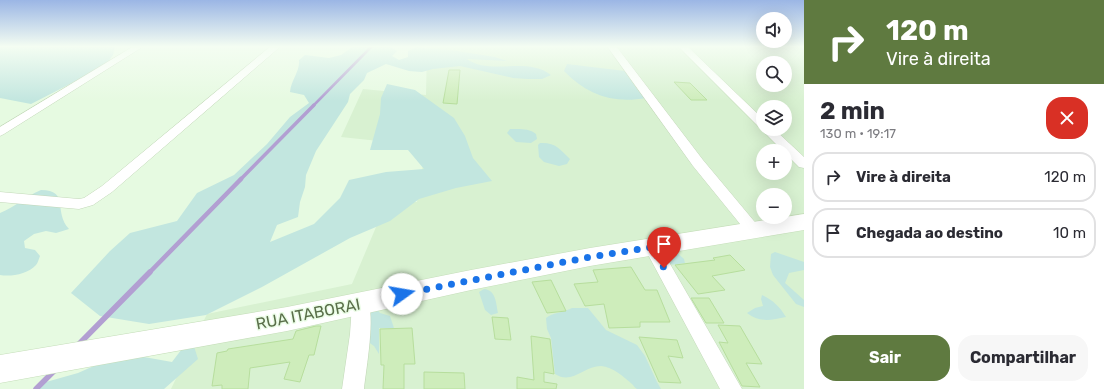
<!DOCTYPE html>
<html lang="pt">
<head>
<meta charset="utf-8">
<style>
	:root { --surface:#fff; --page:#f7f7f7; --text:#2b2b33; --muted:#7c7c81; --line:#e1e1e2; --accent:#5f7a40 }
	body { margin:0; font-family:Rubik,sans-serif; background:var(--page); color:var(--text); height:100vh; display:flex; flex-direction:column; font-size:15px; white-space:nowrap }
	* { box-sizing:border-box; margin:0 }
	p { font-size:13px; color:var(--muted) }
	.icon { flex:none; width:22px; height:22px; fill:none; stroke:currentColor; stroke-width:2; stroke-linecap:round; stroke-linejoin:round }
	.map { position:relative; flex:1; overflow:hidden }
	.side { display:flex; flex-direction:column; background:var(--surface); width:300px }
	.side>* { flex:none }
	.top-card { background:#5f7a40; color:#fff; overflow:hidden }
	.controls { position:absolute; left:756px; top:12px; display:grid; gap:8px }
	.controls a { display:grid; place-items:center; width:36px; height:36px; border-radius:50%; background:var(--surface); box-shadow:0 4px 16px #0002; font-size:20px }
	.pin { position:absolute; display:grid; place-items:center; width:34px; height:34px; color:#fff; margin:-41px -17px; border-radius:50% 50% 50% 0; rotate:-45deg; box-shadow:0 0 4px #0007 }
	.pin .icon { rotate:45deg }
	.me { position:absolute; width:44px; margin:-22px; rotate:77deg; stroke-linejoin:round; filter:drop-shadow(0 0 3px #0008) }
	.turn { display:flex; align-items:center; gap:14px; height:84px; padding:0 16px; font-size:18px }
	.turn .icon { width:52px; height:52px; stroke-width:2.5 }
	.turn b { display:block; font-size:28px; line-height:34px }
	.round { display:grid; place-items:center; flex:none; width:42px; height:42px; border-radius:16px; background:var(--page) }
	.summary { display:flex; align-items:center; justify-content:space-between; height:68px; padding:0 16px }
	h1 { font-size:24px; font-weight:700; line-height:30px }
	.button { display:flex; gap:8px; margin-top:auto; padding:8px 16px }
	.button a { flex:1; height:46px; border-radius:16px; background:var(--accent); color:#fff; font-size:16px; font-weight:700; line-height:46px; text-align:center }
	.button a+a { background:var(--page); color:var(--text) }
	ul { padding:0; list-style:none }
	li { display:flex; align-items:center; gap:12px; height:50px; margin:0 8px 6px; padding:0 8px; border:2px solid var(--line); border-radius:16px }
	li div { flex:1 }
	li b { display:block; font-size:15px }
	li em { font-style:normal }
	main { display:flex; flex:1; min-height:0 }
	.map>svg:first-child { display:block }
</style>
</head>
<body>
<main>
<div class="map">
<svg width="804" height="389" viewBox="0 0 804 389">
	<rect width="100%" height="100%" fill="#e6fae1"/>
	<path fill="#d8f1d1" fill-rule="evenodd" d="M418 46H804V389H171L207 314 352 284 387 201 417 202 426 146 341 137 363 89 426 95 427 47ZM763 63H785V85H763ZM763 107H785V129H763ZM763 151H785V173H763ZM763 195H785V217H763Z"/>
	<g fill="#c2e6df">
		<polygon points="0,46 115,46 113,55 105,66 31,104 0,98"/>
		<path d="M354 46H389L397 51 392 56 399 60 408 57V51L416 47 457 51 495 57 507 61 467 59C491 76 526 56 551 75L542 79H528L513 78 460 66 433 69 422 72 409 71 386 64 367 73 364 80 350 94 348 102 316 151 306 175 305 187 300 202 298 217 277 225 270 242 314 224 340 198 349 180 386 172 424 169 408 150H370L380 114 381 98 387 84 415 90 454 118 465 136 473 158 492 181 456 188 419 199 390 221 350 238 262 287 206 315 149 324 100 316 71 293 110 251 130 233 177 221 197 193 234 175 267 144 290 117 309 103 304 95 290 92C291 80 300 72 299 60L305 55 329 58 341 55Z"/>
		<path d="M567 64 625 71 637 89 646 98C613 104 587 95 564 71Z"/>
		<path d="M510 129C519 129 529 128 536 134L537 139 531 143 516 142 507 133Z"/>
		<path d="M540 143C555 142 560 149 570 159L567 164 559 166 544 162 539 157 538 145Z"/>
		<path d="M41 190C70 190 53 212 69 229L56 233 46 231 34 234 24 241 25 248 35 250 40 256C39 258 38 263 36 265 28 274 11 277 0 275V213C15 207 26 196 41 190Z"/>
		<path d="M673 249 684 259 685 263C667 265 670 268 662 250Z"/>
		<polygon points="775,252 804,262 804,270 789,273 785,283 804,300 804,307 796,304 773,275 770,267 771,254"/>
		<path d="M484 289C496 290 496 303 498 313L491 315 485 310 479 292Z"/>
		<path d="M762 295C773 300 780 307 786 317 771 320 760 323 747 313L755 308 763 306 761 299Z"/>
		<path d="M572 308H588L606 330 637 345 645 356 657 382 661 389C657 389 640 389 637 389 635 388 634 386 632 384 624 377 613 367 601 366 584 366 572 385 555 374L551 338 547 329 546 318C554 312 563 313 572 308Z"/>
		<polygon points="369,309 377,309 380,313 390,316 394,328 379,328 379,354 374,346 367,341"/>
		<polygon points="191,337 198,359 164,389 33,389 46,382 78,373 114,357 144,357 172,362"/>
	</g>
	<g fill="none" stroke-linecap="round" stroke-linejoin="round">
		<polyline stroke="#b29fd2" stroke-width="2.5" points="313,106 372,46"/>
		<polyline stroke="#b29fd2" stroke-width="3.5" points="240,180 314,105"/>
		<polyline stroke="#b29fd2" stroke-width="4.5" points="149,273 241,179"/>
		<g stroke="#b29fd2" stroke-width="5.5">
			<polyline points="79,344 150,272"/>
			<polyline points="36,389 54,371"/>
		</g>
	</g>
	<g fill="#ceedbb" stroke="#b7de9d">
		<polygon points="449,70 460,70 457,104 443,103"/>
		<polygon points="674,82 690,83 707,100 691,100"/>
		<polygon points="730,255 745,270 712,276 725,290 698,294 675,265 715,260 713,258"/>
		<polygon points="631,267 645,290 657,290 670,322 640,322 640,327 609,328 604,304 585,306 574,284 598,282 593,270"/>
		<polygon points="551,280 566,311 547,313 532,282"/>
		<polygon points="691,298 709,298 724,323 706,323"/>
		<polygon points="492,317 508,318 511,340 495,339"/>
		<polygon points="718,325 740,326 762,364 746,363 760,387 742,386 719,342 728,343"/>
		<polygon points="316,326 321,326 314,355 309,355 300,382 284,379 290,362 250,368 248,389 222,389 222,385 212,386 217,353 227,351 228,349 293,339 296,331"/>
		<polygon points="412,328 415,364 404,364 404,389 383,389 384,365 381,365 380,329"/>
		<polygon points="531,336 550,339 554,374 544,372 544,382 557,384 556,389 517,389 517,377 534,380"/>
		<polygon points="639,337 677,340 683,358 668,356 681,383 659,382"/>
		<polygon points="424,372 464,373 465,389 424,389"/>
	</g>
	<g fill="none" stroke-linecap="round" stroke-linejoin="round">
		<g stroke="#c3d8b9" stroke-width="1">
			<g id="street">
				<polygon points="134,46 144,46 4,134 0,136 0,127"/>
				<polygon points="271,46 281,46 112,192 93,205 79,209 0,202 0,192 79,199 84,198 102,186"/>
				<polygon points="607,46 616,46 703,160 759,227 762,231 759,235 754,237 749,235 693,166"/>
				<polygon points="678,46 687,46 763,119 763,129 774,129 804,157 804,168 799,167"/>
				<polygon points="652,241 658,243 742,389 720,389 644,247 646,243"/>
				<path d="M361 296 367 299C376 315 366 369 364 389H342L350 334 352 304 355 299Z"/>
			</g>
		</g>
		<g stroke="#c6deba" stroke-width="1">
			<polygon id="secondary" points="804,214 804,230 590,266 471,290 287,331 0,383 0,355 287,307 471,270 590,248"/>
		</g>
		<use href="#street" fill="#fff" fill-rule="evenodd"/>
		<use href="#secondary" fill="#fff" fill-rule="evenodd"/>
	</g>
	<linearGradient id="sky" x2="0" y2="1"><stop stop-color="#9bb6e5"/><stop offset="0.46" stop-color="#f4fdf2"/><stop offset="1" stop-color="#f4fdf2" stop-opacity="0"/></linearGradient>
	<rect width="804" height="101" fill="url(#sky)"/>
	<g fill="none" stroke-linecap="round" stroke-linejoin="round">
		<polyline stroke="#1a73e8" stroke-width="7" stroke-dasharray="0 12.6" points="402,294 590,257 652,247 664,268"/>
	</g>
	<g text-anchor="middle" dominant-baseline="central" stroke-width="3" stroke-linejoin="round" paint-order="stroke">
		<g font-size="16" fill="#5a6f4a" stroke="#ebfde7">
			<text transform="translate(308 314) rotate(-11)">RUA ITABORAI</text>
		</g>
	</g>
</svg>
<div class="controls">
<a><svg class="icon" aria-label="sound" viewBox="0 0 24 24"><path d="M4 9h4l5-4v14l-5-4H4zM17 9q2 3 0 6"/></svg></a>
<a><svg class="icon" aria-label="search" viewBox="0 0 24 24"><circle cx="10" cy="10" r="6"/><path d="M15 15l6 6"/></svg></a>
<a><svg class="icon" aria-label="layers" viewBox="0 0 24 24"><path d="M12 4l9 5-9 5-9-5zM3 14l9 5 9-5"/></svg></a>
<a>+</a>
<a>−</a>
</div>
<div class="pin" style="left:664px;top:268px;background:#d93025"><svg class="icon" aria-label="arrive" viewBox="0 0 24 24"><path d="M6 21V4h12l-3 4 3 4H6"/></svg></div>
<svg class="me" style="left:402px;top:294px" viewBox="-20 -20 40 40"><circle r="19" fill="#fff"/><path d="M0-13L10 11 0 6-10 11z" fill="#1a73e8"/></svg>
</div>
<section class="side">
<div class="top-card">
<div class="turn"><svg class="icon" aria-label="right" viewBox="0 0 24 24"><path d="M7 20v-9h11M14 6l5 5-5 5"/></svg><div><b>120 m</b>Vire à direita</div></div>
</div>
<div class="summary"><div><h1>2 min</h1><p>130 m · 19:17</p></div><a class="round" style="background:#d93025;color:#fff"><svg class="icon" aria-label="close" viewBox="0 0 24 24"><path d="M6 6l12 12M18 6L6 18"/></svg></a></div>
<ul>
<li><svg class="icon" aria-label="right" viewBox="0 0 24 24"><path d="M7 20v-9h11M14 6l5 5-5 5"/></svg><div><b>Vire à direita</b></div><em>120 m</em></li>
<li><svg class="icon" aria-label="arrive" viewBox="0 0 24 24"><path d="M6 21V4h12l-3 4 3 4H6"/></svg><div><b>Chegada ao destino</b></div><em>10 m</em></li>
</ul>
<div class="button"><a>Sair</a><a>Compartilhar</a></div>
</section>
</main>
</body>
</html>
